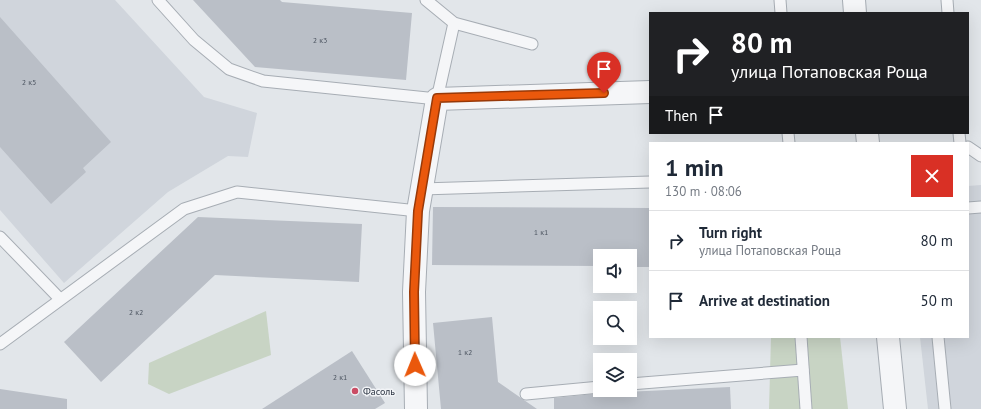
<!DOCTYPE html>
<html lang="en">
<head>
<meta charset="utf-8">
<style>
	:root { --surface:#fff; --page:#f2f2f3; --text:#1f2937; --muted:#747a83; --line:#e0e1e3 }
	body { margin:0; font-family:"PT Sans",sans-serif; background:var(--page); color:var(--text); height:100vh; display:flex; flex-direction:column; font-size:15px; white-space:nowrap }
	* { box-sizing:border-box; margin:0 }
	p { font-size:13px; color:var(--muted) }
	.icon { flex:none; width:22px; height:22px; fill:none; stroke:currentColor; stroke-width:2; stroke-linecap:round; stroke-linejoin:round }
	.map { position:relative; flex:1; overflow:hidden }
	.side { position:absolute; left:649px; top:142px; width:320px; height:196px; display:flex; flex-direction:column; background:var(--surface); border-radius:0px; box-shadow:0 4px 16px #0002 }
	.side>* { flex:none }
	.hud { position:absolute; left:649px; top:12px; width:320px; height:122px; border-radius:0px; box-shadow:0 4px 16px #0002; background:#202124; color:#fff; overflow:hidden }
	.tools { position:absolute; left:593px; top:249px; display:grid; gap:8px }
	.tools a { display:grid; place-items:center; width:44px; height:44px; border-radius:0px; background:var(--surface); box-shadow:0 4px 16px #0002; font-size:20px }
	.pin { position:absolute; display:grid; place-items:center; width:34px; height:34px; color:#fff; margin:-41px -17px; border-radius:50% 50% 50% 0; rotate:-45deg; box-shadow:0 0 4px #0007 }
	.pin .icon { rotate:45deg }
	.me { position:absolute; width:44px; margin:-22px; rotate:359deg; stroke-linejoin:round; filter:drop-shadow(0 0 3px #0008) }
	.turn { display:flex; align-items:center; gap:14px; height:84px; padding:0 16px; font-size:18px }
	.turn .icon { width:52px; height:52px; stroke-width:2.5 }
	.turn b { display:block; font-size:28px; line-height:34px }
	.then { display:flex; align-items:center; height:38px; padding:0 16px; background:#0003; gap:8px; font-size:15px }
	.round { display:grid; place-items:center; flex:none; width:42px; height:42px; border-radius:0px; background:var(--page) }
	.headline { display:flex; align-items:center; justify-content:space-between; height:68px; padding:0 16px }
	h1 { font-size:24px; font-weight:800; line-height:30px }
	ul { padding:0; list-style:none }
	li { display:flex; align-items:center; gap:12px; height:60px; padding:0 16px; border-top:1px solid var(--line) }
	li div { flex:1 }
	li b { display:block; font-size:15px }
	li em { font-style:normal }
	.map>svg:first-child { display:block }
</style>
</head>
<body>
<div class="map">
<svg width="981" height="409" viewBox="0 0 981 409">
	<rect width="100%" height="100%" fill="#e2e6ea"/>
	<g fill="#d0d5dc">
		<polygon points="0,0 115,0 204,97 257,113 248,157 228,156 168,192 64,283 0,210"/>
		<polygon points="981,185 981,409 928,409 920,337 968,337 968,186"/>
	</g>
	<g fill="#c8d4c4">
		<polygon points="266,311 271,355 169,394 148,384 149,363"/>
		<polygon points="771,337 840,337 848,409 769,409"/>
	</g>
	<g fill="#babfc7">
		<polygon points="193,0 280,0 282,2 412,13 406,80 255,67"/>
		<polygon points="0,17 111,142 83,168 86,172 51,204 0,147"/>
		<polygon points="433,207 650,208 650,267 630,267 630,256 600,256 600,266 432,265"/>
		<polygon points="198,217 362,224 359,282 215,275 101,382 64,342"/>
		<polygon points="492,317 498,382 537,409 441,409 433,323"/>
		<polygon points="352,351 385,403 375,409 262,409"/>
		<polygon points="730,387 731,409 554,409 554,398 604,393"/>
		<polygon points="0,389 67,399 67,409 0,409"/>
	</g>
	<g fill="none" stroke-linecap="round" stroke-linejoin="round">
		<g stroke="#a7adb4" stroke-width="13">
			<g id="lane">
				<polyline points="158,0 194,40 229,69 263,81 437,99 454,23"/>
				<polyline points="426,0 454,23 532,44"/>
				<polyline points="780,0 781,13"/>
				<polyline points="947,0 948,13"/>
				<polyline points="788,133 789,143"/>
				<polyline points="959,133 960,143"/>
				<polyline points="968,147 981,156"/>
				<polyline points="422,189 650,182"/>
				<polyline points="968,208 981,207"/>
				<polyline points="0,237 60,299"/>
				<polyline points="801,337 806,409"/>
				<polyline points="938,337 945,409"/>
				<polyline points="0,344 184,209 237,192 418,211"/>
				<polyline points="630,384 803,370"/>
				<polyline points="526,394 600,387"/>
			</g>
		</g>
		<g stroke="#a7adb4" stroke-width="24">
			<g id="street">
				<polyline points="854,0 855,13"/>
				<polyline points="867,133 868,143"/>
				<polyline points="888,337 895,409"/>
				<polyline points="416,409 414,292 418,211 437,99 650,92"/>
			</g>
		</g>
		<use href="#lane" stroke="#f5f6f8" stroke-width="11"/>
		<use href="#street" stroke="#f5f6f8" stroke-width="22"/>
	</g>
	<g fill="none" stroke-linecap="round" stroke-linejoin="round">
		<g stroke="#983908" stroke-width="10">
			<polyline id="route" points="415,365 414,292 418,211 437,98 604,93"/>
		</g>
		<use href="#route" stroke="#ea580c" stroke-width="7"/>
	</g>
	<circle fill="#ca4c64" stroke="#f2f4f7" stroke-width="1.5" cx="355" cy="391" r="4"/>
	<g text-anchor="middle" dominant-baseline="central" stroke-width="3" stroke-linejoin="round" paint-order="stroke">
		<g font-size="8" fill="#4f5763">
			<text x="320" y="40">2 к3</text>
			<text x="29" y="82">2 к5</text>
			<text x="541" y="232">1 к1</text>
			<text x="136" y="312">2 к2</text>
			<text x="465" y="352">1 к2</text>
			<text x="340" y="377">2 к1</text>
		</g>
		<g font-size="10" fill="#2b3442" stroke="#f2f4f7" text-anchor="start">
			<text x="363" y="391">Фасоль</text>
		</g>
	</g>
</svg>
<div class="tools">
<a><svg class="icon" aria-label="sound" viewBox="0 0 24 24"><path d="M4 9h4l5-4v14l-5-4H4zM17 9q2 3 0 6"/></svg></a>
<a><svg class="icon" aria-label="search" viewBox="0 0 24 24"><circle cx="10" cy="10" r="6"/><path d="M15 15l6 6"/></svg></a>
<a><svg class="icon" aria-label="layers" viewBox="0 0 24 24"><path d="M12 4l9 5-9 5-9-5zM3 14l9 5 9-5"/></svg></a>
</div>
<div class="pin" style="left:604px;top:93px;background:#d93025"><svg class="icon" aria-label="arrive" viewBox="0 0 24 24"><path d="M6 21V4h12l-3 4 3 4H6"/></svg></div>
<svg class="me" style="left:415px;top:365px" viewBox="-20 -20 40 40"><circle r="19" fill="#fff"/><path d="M0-13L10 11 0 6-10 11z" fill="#ea580c"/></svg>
<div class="hud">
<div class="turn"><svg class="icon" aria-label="right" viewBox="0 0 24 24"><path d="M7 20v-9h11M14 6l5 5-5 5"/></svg><div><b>80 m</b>улица Потаповская Роща</div></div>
<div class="then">Then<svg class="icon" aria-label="arrive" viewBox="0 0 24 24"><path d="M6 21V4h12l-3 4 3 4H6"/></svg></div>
</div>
<section class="side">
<div class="headline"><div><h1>1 min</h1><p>130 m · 08:06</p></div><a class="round" style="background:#d93025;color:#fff"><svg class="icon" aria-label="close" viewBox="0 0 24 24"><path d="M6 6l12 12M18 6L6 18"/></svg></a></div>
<ul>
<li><svg class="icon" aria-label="right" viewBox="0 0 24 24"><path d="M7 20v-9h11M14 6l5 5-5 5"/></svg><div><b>Turn right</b><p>улица Потаповская Роща</p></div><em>80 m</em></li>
<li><svg class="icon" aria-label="arrive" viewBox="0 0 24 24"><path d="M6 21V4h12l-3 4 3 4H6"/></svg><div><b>Arrive at destination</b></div><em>50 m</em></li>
</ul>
</section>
</div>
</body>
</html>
